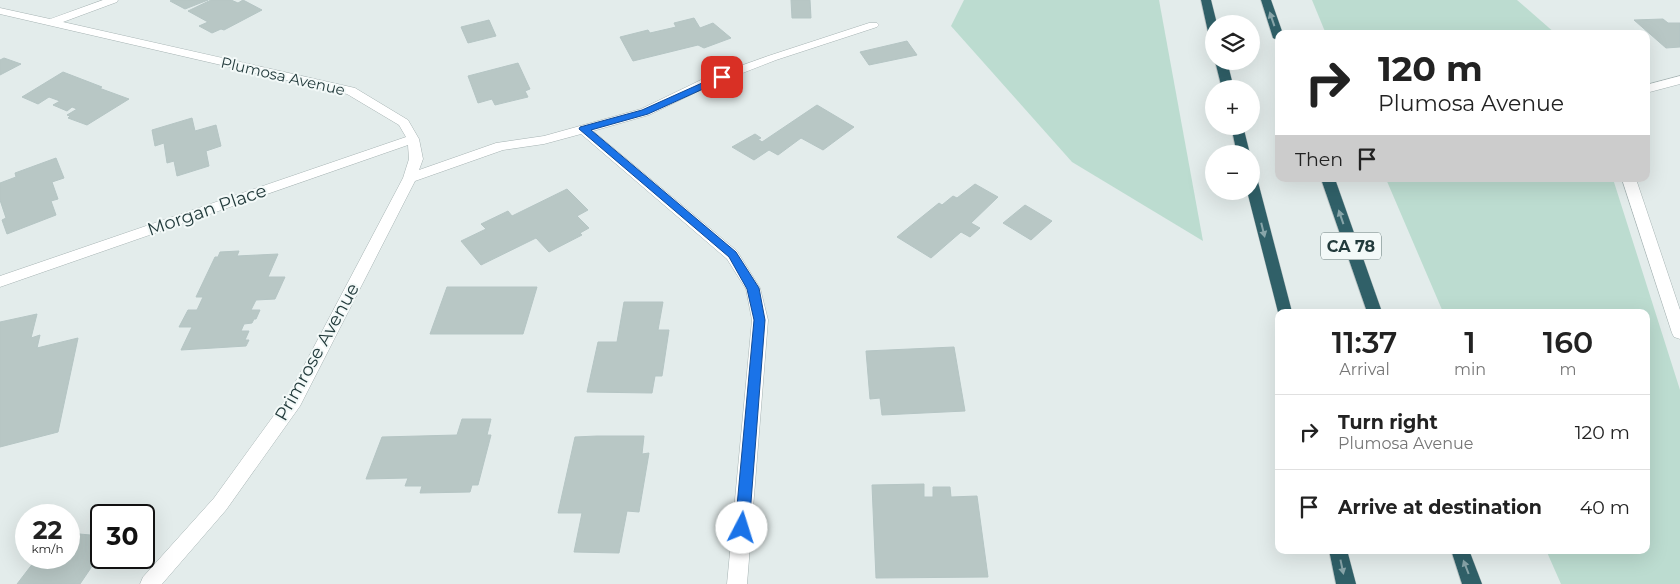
<!DOCTYPE html>
<html lang="en">
<head>
<meta charset="utf-8">
<style>
	:root { --surface:#fff; --page:#f2f2f2; --text:#222; --muted:#767676; --line:#e0e0e0 }
	body { margin:0; font-family:Montserrat,sans-serif; background:var(--page); color:var(--text); height:100vh; display:flex; flex-direction:column; font-size:19px; white-space:nowrap }
	* { box-sizing:border-box; margin:0 }
	p { font-size:16px; color:var(--muted) }
	.icon { flex:none; width:28px; height:28px; fill:none; stroke:currentColor; stroke-width:2; stroke-linecap:round; stroke-linejoin:round }
	.map { position:relative; flex:1; overflow:hidden }
	.details { position:absolute; left:1275px; top:309px; width:375px; height:245px; display:flex; flex-direction:column; background:var(--surface); border-radius:10px; box-shadow:0 5px 20px #0002 }
	.details>* { flex:none }
	.top-card { position:absolute; left:1275px; top:30px; width:375px; height:152px; border-radius:10px; box-shadow:0 5px 20px #0002; background:#fff; color:var(--text); overflow:hidden }
	.buttons { position:absolute; left:1205px; top:15px; display:grid; gap:10px }
	.buttons a { display:grid; place-items:center; width:55px; height:55px; border-radius:50%; background:var(--surface); box-shadow:0 5px 20px #0002; font-size:25px }
	.speed { position:absolute; left:15px; top:504px; display:flex; gap:10px; font-size:25px; font-weight:700; text-align:center }
	.speed>* { display:grid; place-content:center; width:65px; height:65px; border-radius:50%; background:var(--surface); box-shadow:0 5px 20px #0002; line-height:1 }
	.speed small { font-size:12px; font-weight:400 }
	.speed .limit { border:2px solid #111; border-radius:8px; background:#fff; color:#111 }
	.pin { position:absolute; display:grid; place-items:center; width:42px; height:42px; color:#fff; margin:-21px; border-radius:10px; box-shadow:0 2px 8px #0006 }
	.me { position:absolute; width:55px; margin:-28px; rotate:5deg; stroke-linejoin:round; filter:drop-shadow(0 0 4px #0008) }
	.turn { display:flex; align-items:center; gap:18px; height:105px; padding:0 20px; font-size:22px }
	.turn .icon { width:65px; height:65px; stroke-width:2.5 }
	.turn b { display:block; font-size:35px; line-height:42px }
	.then { display:flex; align-items:center; height:48px; padding:0 20px; background:#0003; gap:10px; font-size:19px }
	.eta { display:flex; justify-content:space-evenly; align-items:center; height:85px; text-align:center }
	.eta b { font-size:30px; font-weight:600; line-height:35px }
	ul { padding:0; list-style:none }
	li { display:flex; align-items:center; gap:15px; height:75px; padding:0 20px; border-top:1px solid var(--line) }
	li div { flex:1 }
	li b { display:block; font-size:19px }
	li em { font-style:normal }
	.map>svg:first-child { display:block }
</style>
</head>
<body>
<div class="map">
<svg width="1680" height="584" viewBox="0 0 1680 584">
	<rect width="100%" height="100%" fill="#e3eceb"/>
	<g fill="#bcdcd0">
		<polygon points="964,0 1159,0 1203,241 1072,162 951,26"/>
		<polygon points="1312,0 1517,0 1556,34 1326,34"/>
		<polygon points="1386,179 1613,179 1680,390 1680,584 1561,584 1546,550 1646,550 1646,312 1443,312"/>
	</g>
	<g fill="#b8c7c5" stroke="#b5c5c4">
		<polygon points="172,0 208,0 185,9 170,1"/>
		<polygon points="211,0 231,0 238,3 243,0 262,10 224,30 221,29 212,33 199,26 208,22 188,11"/>
		<polygon points="791,0 810,0 811,18 792,18"/>
		<polygon points="694,18 700,28 713,23 731,38 704,48 698,45 633,61 620,37 648,30 650,33 676,27 674,23"/>
		<polygon points="1663,19 1668,23 1680,23 1680,47 1666,48 1634,20"/>
		<polygon points="489,20 496,36 468,43 461,27"/>
		<polygon points="907,41 917,55 869,65 860,52"/>
		<polygon points="4,58 21,64 0,75 0,60"/>
		<polygon points="518,63 530,89 525,91 528,97 495,105 492,99 478,103 468,76"/>
		<polygon points="63,72 102,87 99,88 129,99 87,125 68,118 70,116 67,115 77,109 72,107 67,111 53,105 60,101 49,97 38,104 22,97"/>
		<polygon points="817,105 854,127 823,150 801,138 778,155 769,150 754,160 732,147 755,134 761,138 758,139 762,142"/>
		<polygon points="192,118 195,131 216,125 221,146 206,151 209,166 177,176 174,161 167,163 164,143 155,146 152,130"/>
		<polygon points="56,158 64,178 52,182 58,199 51,201 56,215 7,234 2,220 6,218 0,200 0,183 16,177 15,173"/>
		<polygon points="975,184 998,197 971,223 980,228 970,237 961,232 931,258 897,237 939,203 942,205 953,196 957,198"/>
		<polygon points="567,189 588,210 577,216 589,228 580,233 582,235 549,252 536,238 481,265 461,241 486,229 481,224 508,211 512,216"/>
		<polygon points="1025,205 1052,221 1031,240 1003,223"/>
		<polygon points="239,251 237,256 278,254 268,277 285,277 275,299 256,300 251,310 260,310 256,319 254,319 252,323 244,324 241,331 249,331 245,340 249,340 246,346 181,350 192,327 179,327 188,310 197,310 203,297 196,297 215,257 218,257 220,252"/>
		<polygon points="447,287 537,287 523,334 430,334"/>
		<polygon points="624,302 663,302 658,330 669,330 662,376 655,376 652,393 587,392 598,342 617,342"/>
		<polygon points="37,314 31,338 40,335 37,348 78,338 58,432 0,447 0,322"/>
		<polygon points="954,347 965,411 882,415 880,398 870,399 866,351"/>
		<polygon points="462,419 491,419 487,435 491,435 478,485 472,485 470,492 420,493 422,486 405,486 408,478 366,479 382,437 457,435"/>
		<polygon points="597,436 644,436 642,454 649,453 639,512 627,511 619,553 574,552 582,513 558,513 575,437"/>
		<polygon points="924,484 924,497 933,497 933,487 950,487 951,497 977,496 988,577 876,578 872,485"/>
		<polygon points="69,533 101,536 101,553 80,584 17,584 37,558 69,558"/>
	</g>
	<g fill="none" stroke-linecap="round" stroke-linejoin="round">
		<g stroke="#a6b3b3" stroke-width="1">
			<g id="minor">
				<polygon points="103,0 118,0 117,2 63,22 355,88 408,120 419,139 423,159 419,170 496,143 544,136 641,109 701,80 768,56 869,23 877,23 879,25 877,27 776,60 709,86 649,115 593,131 737,251 760,288 768,320 747,584 727,584 752,320 746,289 727,259 581,134 544,144 503,150 415,181 300,406 226,510 162,584 140,584 143,577 214,498 288,396 403,178 409,159 408,145 0,287 0,276 406,137 399,125 347,94 0,14 0,8 50,19"/>
				<polygon points="1680,76 1680,84 1646,93 1646,85"/>
				<polygon points="1622,179 1636,179 1680,310 1680,339 1674,337 1672,333"/>
			</g>
		</g>
		<g stroke="#c1c8c8" stroke-width="1">
			<g id="highway">
				<polygon points="1201,0 1211,0 1217,24 1214,24 1214,35 1208,32"/>
				<polygon points="1261,0 1271,0 1283,34 1279,34 1279,41 1273,38"/>
				<polygon points="1215,61 1227,61 1234,89 1222,89"/>
				<polygon points="1231,126 1243,126 1250,154 1237,154"/>
				<polygon points="1251,178 1258,182 1292,312 1279,312 1279,316 1247,191 1251,191"/>
				<polygon points="1321,179 1335,179 1382,312 1367,312"/>
				<polygon points="1329,550 1347,550 1356,584 1336,584"/>
				<polygon points="1451,550 1469,550 1482,584 1462,584"/>
			</g>
		</g>
		<use href="#minor" fill="#fff" fill-rule="evenodd"/>
		<use href="#highway" fill="#306068" fill-rule="evenodd"/>
	</g>
	<defs><path id="oneway-solid" d="M-6-.8H1V-3.2L6.5 0L1 3.2V.8H-6Z" transform="scale(1.25)"/></defs>
	<g fill="#88a5a9">
		<use href="#oneway-solid" transform="translate(1272 19) rotate(-109)"/>
		<use href="#oneway-solid" transform="translate(1341 217) rotate(-109)"/>
		<use href="#oneway-solid" transform="translate(1263 230) rotate(76)"/>
		<use href="#oneway-solid" transform="translate(1342 567) rotate(78)"/>
		<use href="#oneway-solid" transform="translate(1466 567) rotate(-111)"/>
	</g>
	<polygon fill="#1a73e8" stroke="#114b97" points="722,74 725,75 725,79 648,114 591,130 736,252 759,288 765,320 749,528 747,532 742,534 737,532 735,528 754,320 747,289 729,257 579,129 580,127 642,110"/>
	<g text-anchor="middle" dominant-baseline="central" stroke-width="4" stroke-linejoin="round" paint-order="stroke">
		<g font-size="15" fill="#233b3c" stroke="#f3f9f8">
			<text transform="translate(283 76) rotate(13)">Plumosa Avenue</text>
		</g>
		<rect fill="#f3f9f8" stroke="#617474" stroke-width="1" x="1321" y="232.5" width="60" height="27" rx="4"/>
		<g font-size="16" font-weight="bold" fill="#233b3c">
			<text x="1351" y="246">CA 78</text>
		</g>
		<g font-size="18" fill="#233b3c" stroke="#f3f9f8">
			<text transform="translate(207 210) rotate(-19)">Morgan Place</text>
			<text transform="translate(317 352) rotate(-61)">Primrose Avenue</text>
		</g>
	</g>
</svg>
<div class="buttons">
<a><svg class="icon" aria-label="layers" viewBox="0 0 24 24"><path d="M12 4l9 5-9 5-9-5zM3 14l9 5 9-5"/></svg></a>
<a>+</a>
<a>−</a>
</div>
<div class="speed"><div>22<small>km/h</small></div><div class="limit">30</div></div>
<div class="pin" style="left:722px;top:77px;background:#d93025"><svg class="icon" aria-label="arrive" viewBox="0 0 24 24"><path d="M6 21V4h12l-3 4 3 4H6"/></svg></div>
<svg class="me" style="left:742px;top:528px" viewBox="-20 -20 40 40"><circle r="19" fill="#fff"/><path d="M0-13L10 11 0 6-10 11z" fill="#1a73e8"/></svg>
<div class="top-card">
<div class="turn"><svg class="icon" aria-label="right" viewBox="0 0 24 24"><path d="M7 20v-9h11M14 6l5 5-5 5"/></svg><div><b>120 m</b>Plumosa Avenue</div></div>
<div class="then">Then<svg class="icon" aria-label="arrive" viewBox="0 0 24 24"><path d="M6 21V4h12l-3 4 3 4H6"/></svg></div>
</div>
<section class="details">
<div class="eta">
<div><b>11:37</b><p>Arrival</p></div>
<div><b>1</b><p>min</p></div>
<div><b>160</b><p>m</p></div>
</div>
<ul>
<li><svg class="icon" aria-label="right" viewBox="0 0 24 24"><path d="M7 20v-9h11M14 6l5 5-5 5"/></svg><div><b>Turn right</b><p>Plumosa Avenue</p></div><em>120 m</em></li>
<li><svg class="icon" aria-label="arrive" viewBox="0 0 24 24"><path d="M6 21V4h12l-3 4 3 4H6"/></svg><div><b>Arrive at destination</b></div><em>40 m</em></li>
</ul>
</section>
</div>
</body>
</html>
